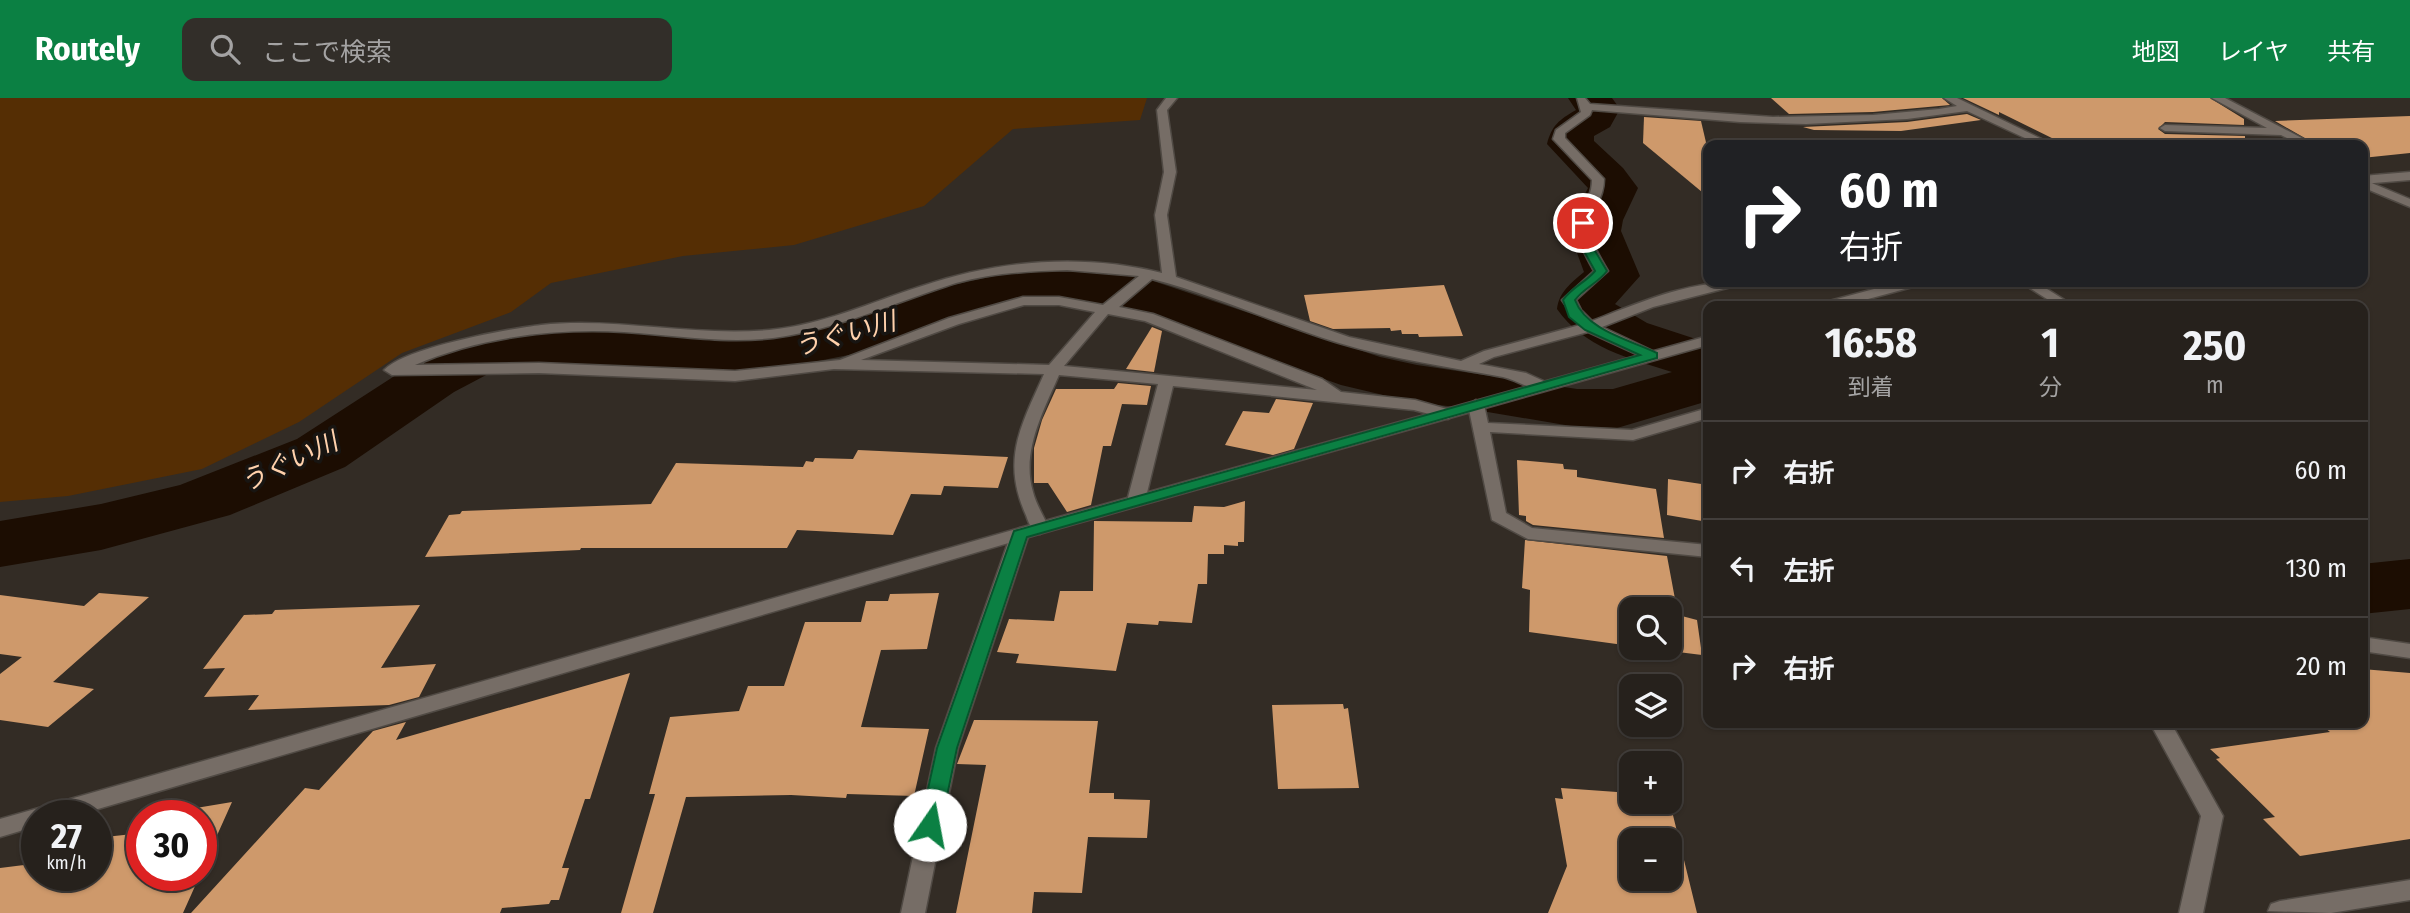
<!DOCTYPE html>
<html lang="ja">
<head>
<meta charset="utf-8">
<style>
	:root { --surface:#26211c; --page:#322e29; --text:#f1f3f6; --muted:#a4a3a3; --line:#423e3b; --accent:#0b8043 }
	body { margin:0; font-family:"Fira Sans Condensed","Noto Sans JP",sans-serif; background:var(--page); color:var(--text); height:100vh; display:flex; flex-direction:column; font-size:26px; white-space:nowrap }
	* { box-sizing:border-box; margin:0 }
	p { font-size:23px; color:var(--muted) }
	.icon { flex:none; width:38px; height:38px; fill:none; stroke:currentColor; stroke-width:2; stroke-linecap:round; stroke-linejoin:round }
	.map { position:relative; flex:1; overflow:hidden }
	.side { position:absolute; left:1703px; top:203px; width:665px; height:427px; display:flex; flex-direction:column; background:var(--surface); border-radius:14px; box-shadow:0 2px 5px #0004,0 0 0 2px var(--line) }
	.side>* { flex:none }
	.banner { position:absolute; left:1703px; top:42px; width:665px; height:147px; border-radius:14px; box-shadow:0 2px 5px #0004,0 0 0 2px var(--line); background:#202124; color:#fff; overflow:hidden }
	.tools { position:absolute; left:1619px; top:499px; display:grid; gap:14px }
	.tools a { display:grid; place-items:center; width:63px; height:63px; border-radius:14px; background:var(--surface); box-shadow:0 2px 5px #0004,0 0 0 2px var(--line); font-size:35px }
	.speed { position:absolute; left:21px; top:702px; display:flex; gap:14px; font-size:35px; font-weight:700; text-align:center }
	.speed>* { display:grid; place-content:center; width:91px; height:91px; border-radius:50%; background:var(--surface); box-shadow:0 2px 5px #0004,0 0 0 2px var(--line); line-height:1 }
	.speed small { font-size:18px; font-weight:400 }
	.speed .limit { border:10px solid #d22; background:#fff; color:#111 }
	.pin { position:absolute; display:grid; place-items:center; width:60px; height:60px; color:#fff; margin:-30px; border:4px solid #fff; border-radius:50%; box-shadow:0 2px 7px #0007 }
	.me { position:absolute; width:77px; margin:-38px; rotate:12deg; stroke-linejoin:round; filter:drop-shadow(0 0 5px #0008) }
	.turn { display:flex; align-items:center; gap:24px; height:147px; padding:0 21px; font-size:32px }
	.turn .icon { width:91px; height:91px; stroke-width:2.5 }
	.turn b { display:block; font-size:49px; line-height:60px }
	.eta { display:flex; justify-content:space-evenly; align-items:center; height:119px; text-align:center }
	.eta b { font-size:42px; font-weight:700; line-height:49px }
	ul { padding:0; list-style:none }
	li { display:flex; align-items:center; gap:21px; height:98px; padding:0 21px; border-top:2px solid var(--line) }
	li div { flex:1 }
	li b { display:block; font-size:26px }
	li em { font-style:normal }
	header { display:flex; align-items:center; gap:42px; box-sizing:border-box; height:98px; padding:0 35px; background:var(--accent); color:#fff }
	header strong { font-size:33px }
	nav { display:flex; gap:38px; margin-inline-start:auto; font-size:24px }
	.search { width:490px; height:63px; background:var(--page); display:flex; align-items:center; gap:18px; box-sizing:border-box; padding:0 24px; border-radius:14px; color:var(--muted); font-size:26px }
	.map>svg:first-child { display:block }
</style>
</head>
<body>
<header>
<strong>Routely</strong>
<div class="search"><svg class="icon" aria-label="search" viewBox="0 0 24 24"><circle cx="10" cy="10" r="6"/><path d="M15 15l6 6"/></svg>ここで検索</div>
<nav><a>地図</a><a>レイヤ</a><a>共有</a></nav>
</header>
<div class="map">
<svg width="2410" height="815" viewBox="0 0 2410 815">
	<rect width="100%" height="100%" fill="#332c25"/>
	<polygon fill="#552e04" points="0,0 1147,0 1140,22 1013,31 924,108 794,147 683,158 551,185 511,214 402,255 299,324 202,371 68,398 0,404"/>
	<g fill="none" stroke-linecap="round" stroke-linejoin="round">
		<g fill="#1c0d02" fill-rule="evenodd">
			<path d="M1568 0H1612L1620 11 1610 29 1594 38V43L1623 70 1638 90 1623 122 1621 133 1640 178 1615 206 1647 225 1708 245V303L1617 330 1577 329 1458 309 1417 305 1341 287 1135 213 1022 206 970 217 874 252 762 274 513 267 490 275 454 294 345 369 230 417 101 452 0 469V423L101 406 180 387 297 341 410 268 446 249 507 231 762 238 840 223 935 191 1022 172 1102 175 1144 180 1380 259 1417 267 1577 291H1613L1672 274C1630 261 1583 249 1557 211 1559 194 1571 185 1584 174L1569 133 1572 122 1588 90 1547 46C1552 27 1559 22 1576 12Z"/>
			<polygon points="2410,461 2410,511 2362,516 2362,466"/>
		</g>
	</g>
	<g fill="#ce996b" fill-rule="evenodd">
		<polygon points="1771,0 1942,0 1950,7 1873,14 1789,16"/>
		<polygon points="1963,0 2210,0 2244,21 2244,27 2165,24 2158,31 2165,36 2245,38 2245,47 2066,47 1999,14 1999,17"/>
		<polygon points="1967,16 1981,22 1901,33 1814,32 1803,29 1907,24"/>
		<polygon points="2410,18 2410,55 2362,60 2362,47 2317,47 2275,23"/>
		<polygon points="1644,19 1701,23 1708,53 1708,99 1643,45"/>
		<polygon points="1444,187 1463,238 1419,239 1418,236 1402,236 1401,232 1391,233 1390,230 1333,231 1310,223 1304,197"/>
		<polygon points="1152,229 1162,233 1154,274 1126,271"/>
		<polygon points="1118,285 1151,288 1147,307 1122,306 1111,348 1103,348 1091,407 1067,414 1048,385 1034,385 1034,350 1042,322 1056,291 1114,291"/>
		<polygon points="1276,301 1313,305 1294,351 1273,357 1225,347 1243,313 1269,315"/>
		<polygon points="858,352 1008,359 998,390 944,388 941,397 911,396 893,437 797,432 787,450 581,450 580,452 425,459 449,417 460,416 462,413 651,406 676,365 803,369 806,363 813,364 815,360 853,361"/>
		<polygon points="1517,362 1563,366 1564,371 1577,372 1577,379 1656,391 1664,440 1533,427 1526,423 1526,418 1519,417"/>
		<polygon points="1668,381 1708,387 1708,424 1667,417"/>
		<polygon points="1245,403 1244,444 1238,444 1238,448 1224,447 1224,456 1208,456 1207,486 1198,486 1192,525 1159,523 1158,527 1127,525 1116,573 1016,565 1019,556 997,554 1009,521 1054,523 1060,493 1093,493 1094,423 1192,424 1194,408 1224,409"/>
		<polygon points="1525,442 1667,458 1678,517 1697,522 1702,557 1646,550 1670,550 1670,511 1631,511 1631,548 1529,534 1530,492 1522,490"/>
		<polygon points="99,495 149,499 53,584 94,591 48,629 0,622 0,576 22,559 0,556 0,497 84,508"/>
		<polygon points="939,495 927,551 881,552 861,629 929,631 914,698 847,696 846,700 791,697 686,699 653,815 621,815 655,696 649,696 670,619 739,613 748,588 784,588 805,524 861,524 866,503 888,503 890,496"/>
		<polygon points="420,507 381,570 436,566 419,599 389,607 248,612 259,597 204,599 225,570 203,571 244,517 272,516 275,512"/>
		<polygon points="2362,571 2410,575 2410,741 2300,758 2263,721 2275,719 2216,661 2220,660 2210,651 2330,634 2319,625 2362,625"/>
		<polygon points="630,575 590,701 585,701 562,770 569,770 559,802 551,802 549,806 502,810 500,815 191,815 305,690 319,692 373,633 406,624 396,642"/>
		<polygon points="1343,606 1344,611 1348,610 1359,690 1278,691 1272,607"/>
		<polygon points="974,622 1098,623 1089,695 1114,695 1114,701 1150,702 1147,740 1088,739 1082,795 1034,794 1032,815 956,815 986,667 957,666"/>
		<path d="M1561 690 1631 695V704L1670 705 1697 815H1548L1567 768 1555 700 1563 701ZM1631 742H1670V780H1631Z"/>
		<polygon points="232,704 201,773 201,718 164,718 166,715"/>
		<polygon points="142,735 142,777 200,777 183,815 0,815 0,770 32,766 37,763 37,777 96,777 96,740"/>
	</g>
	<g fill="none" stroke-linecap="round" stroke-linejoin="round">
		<g stroke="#504a44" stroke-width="3">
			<g id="minor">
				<path d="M1166 0H1177L1167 12 1176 74 1167 117 1176 179 1349 239 1461 263 1484 253 1580 227 1562 202 1594 173C1584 154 1571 136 1581 114 1587 102 1592 95 1592 82L1553 41 1556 32 1581 14 1577 0H1585L1590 6 1773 19 1873 17 1939 11 1957 8 1944 0H1957L2054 47H2040L1967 13 1907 21 1806 26 1740 24 1592 12 1590 17 1565 35V40L1604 81C1604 94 1599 102 1594 114 1584 136 1597 154 1608 173L1576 202 1581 212 1592 223C1638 205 1691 182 1741 184L1739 187 1653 209 1602 229 1657 255 1659 258 1657 261H1647L1588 234 1494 259 1479 266 1526 275 1548 285 1551 288 1548 291C1535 295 1517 282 1503 279 1448 269 1393 261 1339 245 1276 226 1215 197 1152 181L1119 209 1153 216 1322 281 1341 294 1415 302 1454 313 1456 316 1448 321 1414 312 1173 288 1145 403 1136 408 1127 403 1158 286 1059 277C1043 314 1021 354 1033 394 1036 406 1044 419 1049 430L1040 436C1030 433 1029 424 1025 415 1001 360 1022 326 1044 276L834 271 735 283 539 275 392 277 384 272C406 249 508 231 541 227 617 219 693 239 769 232 823 227 871 204 922 188 999 162 1083 155 1162 175L1155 117 1164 74 1157 12ZM1067 172 1139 178 1103 207 1059 199H1023L949 220 840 262 735 273 539 265 415 267C480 239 554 230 624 234 673 237 724 246 773 240 837 232 895 204 956 185 992 175 1030 173 1067 172ZM1024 207H1059L1095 214 1049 267 861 262 959 226ZM1108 216 1145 223 1317 292 1064 268Z"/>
				<polygon points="2212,0 2225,0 2315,47 2301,47 2281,37 2165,33 2160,30 2165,27 2267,30"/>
				<polygon points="2362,81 2410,101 2410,109 2362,89"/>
				<path d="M1859 184H1891L1905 189C1896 196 1868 191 1859 184Z"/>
				<polygon points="2020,184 2036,184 2074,208 2058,208"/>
				<polygon points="1476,302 1484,307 1488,325 1632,332 1708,310 1708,320 1633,342 1490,334 1506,415 1532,430 1708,447 1708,459 1528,441 1492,422 1468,307"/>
				<polygon points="1020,430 1029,436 958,650 925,815 901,815 936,650 1011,436"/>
				<polygon points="2362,539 2410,546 2410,560 2362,553"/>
				<polygon points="2150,625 2171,625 2223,718 2203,815 2179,815 2201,718"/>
				<polygon points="2410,782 2410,802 2331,815 2268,813 2271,806 2280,803"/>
			</g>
		</g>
		<g stroke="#504a44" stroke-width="3">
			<g id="tertiary">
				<polygon points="2410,74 2410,82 2362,86 2362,78"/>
				<polygon points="1900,184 1922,184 1920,187 1842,208 1820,208 1822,205"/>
				<polygon points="1708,238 1708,247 1046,434 74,718 37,718 37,728 0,739 0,721 1034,426"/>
			</g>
		</g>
		<use href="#minor" fill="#766d66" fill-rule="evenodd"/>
		<use href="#tertiary" fill="#766d66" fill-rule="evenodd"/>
	</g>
	<path fill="#0b8043" stroke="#07532c" stroke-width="2" d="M1579 123 1589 125 1591 146 1607 173C1598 185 1584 190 1575 202 1586 232 1630 242 1657 255V260L1027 439 957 650 941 727 938 733 930 735 923 733 920 727 937 650 1014 433 1640 257 1585 232 1569 219 1563 202C1572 189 1585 185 1595 173L1580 146Z"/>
	<g text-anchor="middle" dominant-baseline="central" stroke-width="7" stroke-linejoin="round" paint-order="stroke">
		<g font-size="26" font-style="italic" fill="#ffd1ac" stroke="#181512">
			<text transform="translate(845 236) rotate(-15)">うぐい川</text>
			<text transform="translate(289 364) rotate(-25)">うぐい川</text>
		</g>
	</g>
</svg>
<div class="tools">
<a><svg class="icon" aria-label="search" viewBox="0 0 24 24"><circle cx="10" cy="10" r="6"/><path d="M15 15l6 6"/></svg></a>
<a><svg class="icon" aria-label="layers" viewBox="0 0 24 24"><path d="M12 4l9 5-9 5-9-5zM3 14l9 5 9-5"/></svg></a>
<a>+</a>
<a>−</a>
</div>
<div class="speed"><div>27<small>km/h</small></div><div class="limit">30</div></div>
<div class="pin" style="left:1583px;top:125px;background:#d93025"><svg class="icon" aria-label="arrive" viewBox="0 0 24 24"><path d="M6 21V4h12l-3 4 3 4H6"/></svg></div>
<svg class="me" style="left:930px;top:727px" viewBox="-20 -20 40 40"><circle r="19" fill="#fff"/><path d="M0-13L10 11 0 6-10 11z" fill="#0b8043"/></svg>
<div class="banner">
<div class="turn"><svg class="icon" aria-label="right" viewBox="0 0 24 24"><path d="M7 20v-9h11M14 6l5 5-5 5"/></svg><div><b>60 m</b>右折</div></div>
</div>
<section class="side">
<div class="eta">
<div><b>16:58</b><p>到着</p></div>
<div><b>1</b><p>分</p></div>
<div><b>250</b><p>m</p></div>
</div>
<ul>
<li><svg class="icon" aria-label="right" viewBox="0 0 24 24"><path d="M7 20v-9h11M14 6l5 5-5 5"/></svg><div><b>右折</b></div><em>60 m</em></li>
<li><svg class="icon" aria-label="left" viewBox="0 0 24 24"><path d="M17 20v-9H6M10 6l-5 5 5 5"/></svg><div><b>左折</b></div><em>130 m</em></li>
<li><svg class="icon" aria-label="right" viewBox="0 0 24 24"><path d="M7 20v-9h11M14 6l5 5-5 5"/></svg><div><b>右折</b></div><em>20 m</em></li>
</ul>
</section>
</div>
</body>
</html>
